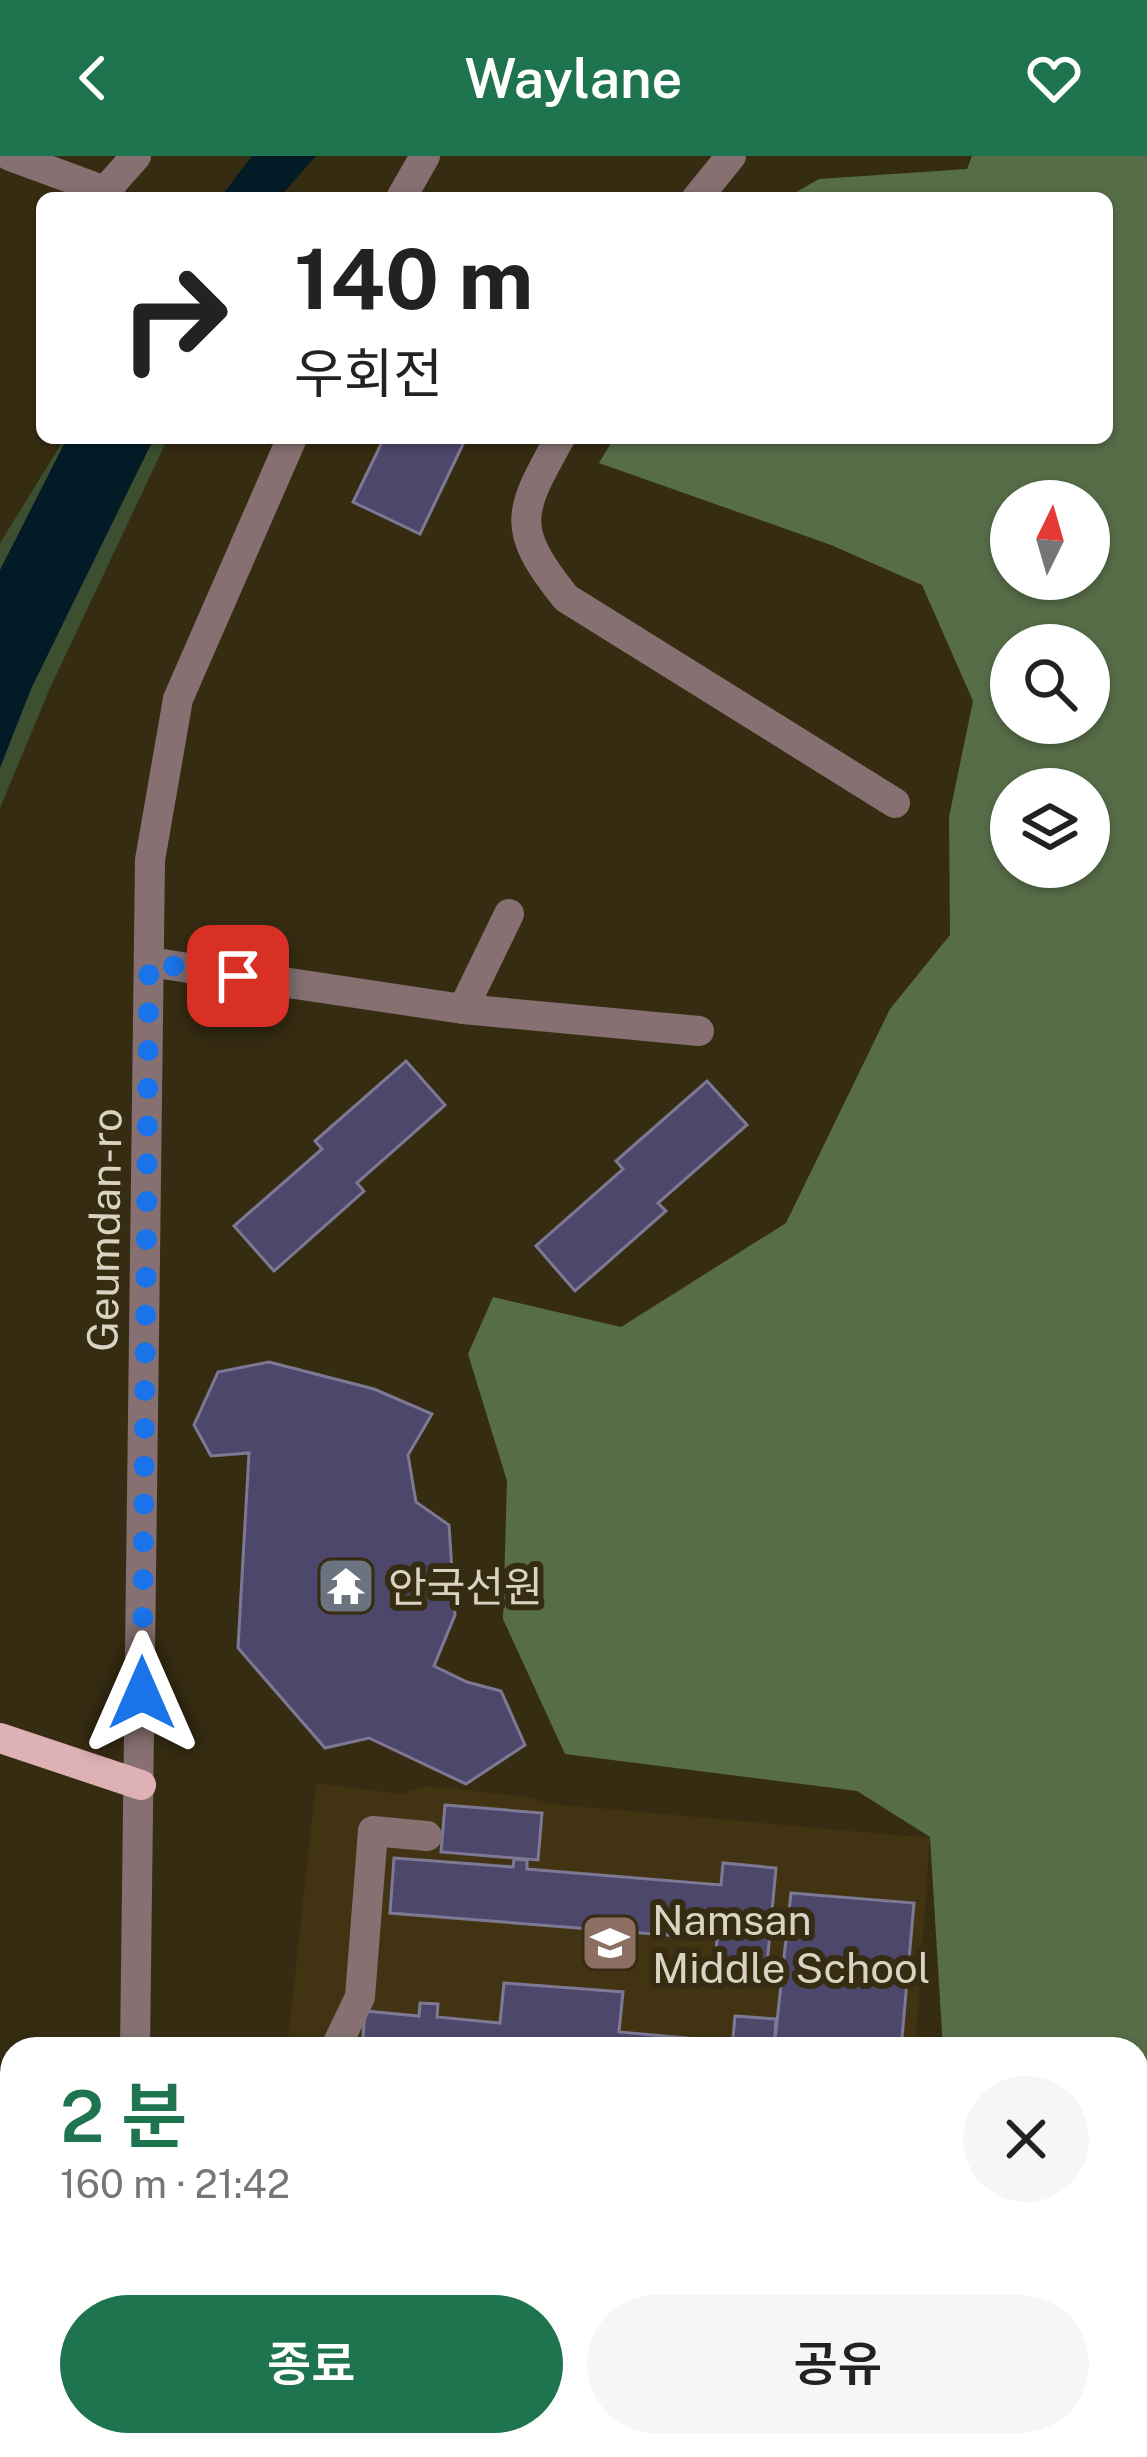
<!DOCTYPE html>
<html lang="ko">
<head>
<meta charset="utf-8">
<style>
	:root { --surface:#fff; --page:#f6f6f6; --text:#222; --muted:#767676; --accent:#1f7450 }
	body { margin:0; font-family:"Public Sans","Noto Sans KR",sans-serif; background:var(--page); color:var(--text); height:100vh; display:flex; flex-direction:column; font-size:45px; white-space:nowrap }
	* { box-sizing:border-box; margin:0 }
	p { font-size:39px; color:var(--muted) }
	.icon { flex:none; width:66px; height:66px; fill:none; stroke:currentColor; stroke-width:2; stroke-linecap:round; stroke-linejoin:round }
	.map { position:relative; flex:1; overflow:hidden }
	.drawer { position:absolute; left:0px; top:1881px; width:1149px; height:420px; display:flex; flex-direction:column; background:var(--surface); border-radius:36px 36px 0 0; box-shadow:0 3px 9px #0004 }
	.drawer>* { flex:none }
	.top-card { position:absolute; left:36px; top:36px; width:1077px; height:252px; border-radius:18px; box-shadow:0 3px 9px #0004; background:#fff; color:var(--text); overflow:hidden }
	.needle { width:78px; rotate:5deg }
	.buttons { position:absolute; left:990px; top:324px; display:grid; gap:24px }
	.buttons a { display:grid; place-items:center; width:120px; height:120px; border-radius:50%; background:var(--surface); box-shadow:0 3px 9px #0004; font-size:60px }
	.pin { position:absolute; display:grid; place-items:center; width:102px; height:102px; color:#fff; margin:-51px; border-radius:24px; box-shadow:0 6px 18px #0006 }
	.me { position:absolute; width:132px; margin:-66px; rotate:0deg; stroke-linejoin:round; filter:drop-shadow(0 0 9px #0008) }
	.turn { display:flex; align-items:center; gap:42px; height:252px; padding:0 60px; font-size:54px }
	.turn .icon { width:156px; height:156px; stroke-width:2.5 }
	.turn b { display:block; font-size:84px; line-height:102px }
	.round { display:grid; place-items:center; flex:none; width:126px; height:126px; border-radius:63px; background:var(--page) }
	.overview { display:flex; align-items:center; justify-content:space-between; height:204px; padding:0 60px }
	h1 { font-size:72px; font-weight:600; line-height:90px; color:var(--accent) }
	.action { display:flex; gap:24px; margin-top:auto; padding:24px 60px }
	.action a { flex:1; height:138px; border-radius:72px; background:var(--accent); color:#fff; font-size:48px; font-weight:600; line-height:138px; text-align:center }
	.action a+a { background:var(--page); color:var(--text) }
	header { display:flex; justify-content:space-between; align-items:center; height:156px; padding:0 60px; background:var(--accent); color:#fff; font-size:54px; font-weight:600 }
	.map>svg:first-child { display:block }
</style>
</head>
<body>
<header><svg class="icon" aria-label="back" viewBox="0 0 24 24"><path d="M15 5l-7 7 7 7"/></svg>Waylane<svg class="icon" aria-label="heart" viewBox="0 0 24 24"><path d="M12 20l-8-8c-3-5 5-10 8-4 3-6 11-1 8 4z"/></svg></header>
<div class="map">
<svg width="1147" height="2301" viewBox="0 0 1147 2301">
	<rect width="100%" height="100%" fill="#362c12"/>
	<g fill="#423412">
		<polygon points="316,1627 401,1638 426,1630 528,1641 551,1648 930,1682 915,1893 287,1893"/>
		<polygon points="215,2289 726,2289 714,2301 218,2301"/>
	</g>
	<g fill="#3c4f30">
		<polygon points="65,282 168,282 50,532 0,652 0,387"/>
		<polygon points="1147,2148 1147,2301 831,2301 841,2289 1137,2289 1137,2150"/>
		<polygon points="349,2289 703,2289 692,2301 349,2301"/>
	</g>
	<path fill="#576d48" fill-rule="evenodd" d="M972 0H1147V2148L1137 2150V1893H943L930 1681 857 1635 565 1598 503 1463 507 1325 468 1198 493 1141 621 1171 786 1067 890 853 950 779 949 661 973 545 922 429 831 389 599 307 614 282H1107V42H786L819 23 967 13ZM1011 345H1089V423H1011ZM1011 489H1089V567H1011ZM1011 633H1089V711H1011Z"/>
	<g fill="#031b26">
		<polygon points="252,0 316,0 279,42 220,42"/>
		<polygon points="67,282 154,282 31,533 0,612 0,414"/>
	</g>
	<g fill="#4e476c" stroke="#7d7995" stroke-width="3">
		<polygon points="384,282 466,282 420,378 353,346"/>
		<polygon points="406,905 445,949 357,1027 364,1035 274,1115 234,1070 322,993 315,985"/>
		<polygon points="707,925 747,969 658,1047 666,1055 575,1135 536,1090 623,1013 616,1005"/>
		<polygon points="269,1206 374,1233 432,1258 408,1299 416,1346 449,1369 455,1459 434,1510 467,1526 501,1535 525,1589 466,1628 369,1582 325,1592 238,1492 249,1297 211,1300 194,1269 218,1216"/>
		<polygon points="445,1649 542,1657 538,1704 441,1696"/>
		<polygon points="394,1702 513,1711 514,1703 527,1704 527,1713 721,1729 723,1707 776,1712 767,1809 715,1805 717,1783 390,1757"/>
		<polygon points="791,1737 914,1747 901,1893 774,1893"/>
		<polygon points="504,1827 623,1836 619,1876 688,1882 687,1893 362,1893 365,1855 419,1860 420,1847 438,1848 437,1861 500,1867"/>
		<polygon points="735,1860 776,1863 774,1893 732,1893"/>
	</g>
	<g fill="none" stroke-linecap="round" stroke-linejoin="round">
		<g stroke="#867071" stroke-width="30">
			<polyline points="10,0 105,35 112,42"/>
			<polyline points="105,35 136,0"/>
			<polyline points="401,42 425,0"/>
			<polyline points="697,42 731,0"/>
			<path d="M560 282C518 357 510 372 566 442L895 647"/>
			<polyline points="149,806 463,853 509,758"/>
			<polyline points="463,853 699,875"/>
			<polyline points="135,1893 150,704 178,543 292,282"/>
			<polyline points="335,1893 360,1841 373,1675 427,1680"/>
			<polyline points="171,2289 173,2301"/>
			<polyline points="236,2289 239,2301"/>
		</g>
		<polyline stroke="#deb1b5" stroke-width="30" points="0,1582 141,1629"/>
	</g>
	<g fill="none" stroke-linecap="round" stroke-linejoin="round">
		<polyline stroke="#1a73e8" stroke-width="21" stroke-dasharray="0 37.8" points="142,1537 149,806 238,820"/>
	</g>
	<defs>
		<g id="temple-square" transform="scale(3)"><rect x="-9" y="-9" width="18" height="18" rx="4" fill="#6b7280" stroke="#362c12"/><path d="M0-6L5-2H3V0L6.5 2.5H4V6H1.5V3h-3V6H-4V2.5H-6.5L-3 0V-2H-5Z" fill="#fff"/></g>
		<g id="school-square" transform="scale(3)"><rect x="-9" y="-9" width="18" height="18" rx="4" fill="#8d6e63" stroke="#362c12"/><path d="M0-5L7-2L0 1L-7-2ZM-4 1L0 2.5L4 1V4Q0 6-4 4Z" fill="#fff"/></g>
	</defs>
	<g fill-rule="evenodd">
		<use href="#temple-square" x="346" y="1430"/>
		<use href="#school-square" x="610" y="1787"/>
	</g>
	<g text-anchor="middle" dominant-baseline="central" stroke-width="12" stroke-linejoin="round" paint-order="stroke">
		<g font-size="42" fill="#dad3c4" stroke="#362c12">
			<text transform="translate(104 1074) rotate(-89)">Geumdan-ro</text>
		</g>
		<g font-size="42" fill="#dad3c4" stroke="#362c12" text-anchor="start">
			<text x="388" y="1430">안국선원</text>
			<text x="652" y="1763">Namsan<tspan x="652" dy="48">Middle School</tspan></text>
		</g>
	</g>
</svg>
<div class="buttons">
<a><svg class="needle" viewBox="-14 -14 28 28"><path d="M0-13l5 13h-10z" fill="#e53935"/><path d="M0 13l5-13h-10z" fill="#767676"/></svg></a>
<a><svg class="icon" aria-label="search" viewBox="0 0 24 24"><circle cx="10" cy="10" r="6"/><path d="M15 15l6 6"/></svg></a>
<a><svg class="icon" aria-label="layers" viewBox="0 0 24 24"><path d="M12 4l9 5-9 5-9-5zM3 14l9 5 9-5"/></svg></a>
</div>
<div class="pin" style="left:238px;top:820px;background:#d93025"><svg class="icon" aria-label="arrive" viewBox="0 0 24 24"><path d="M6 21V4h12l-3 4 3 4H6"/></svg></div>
<svg class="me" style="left:142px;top:1537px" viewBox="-20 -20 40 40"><path d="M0-17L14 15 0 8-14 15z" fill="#1a73e8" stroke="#fff" stroke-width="4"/></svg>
<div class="top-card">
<div class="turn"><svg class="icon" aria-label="right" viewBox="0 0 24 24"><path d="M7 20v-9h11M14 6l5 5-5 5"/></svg><div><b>140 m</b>우회전</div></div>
</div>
<section class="drawer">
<div class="overview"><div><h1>2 분</h1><p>160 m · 21:42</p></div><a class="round"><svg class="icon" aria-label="close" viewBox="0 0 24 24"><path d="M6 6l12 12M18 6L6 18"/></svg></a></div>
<div class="action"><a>종료</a><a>공유</a></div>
</section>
</div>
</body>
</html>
